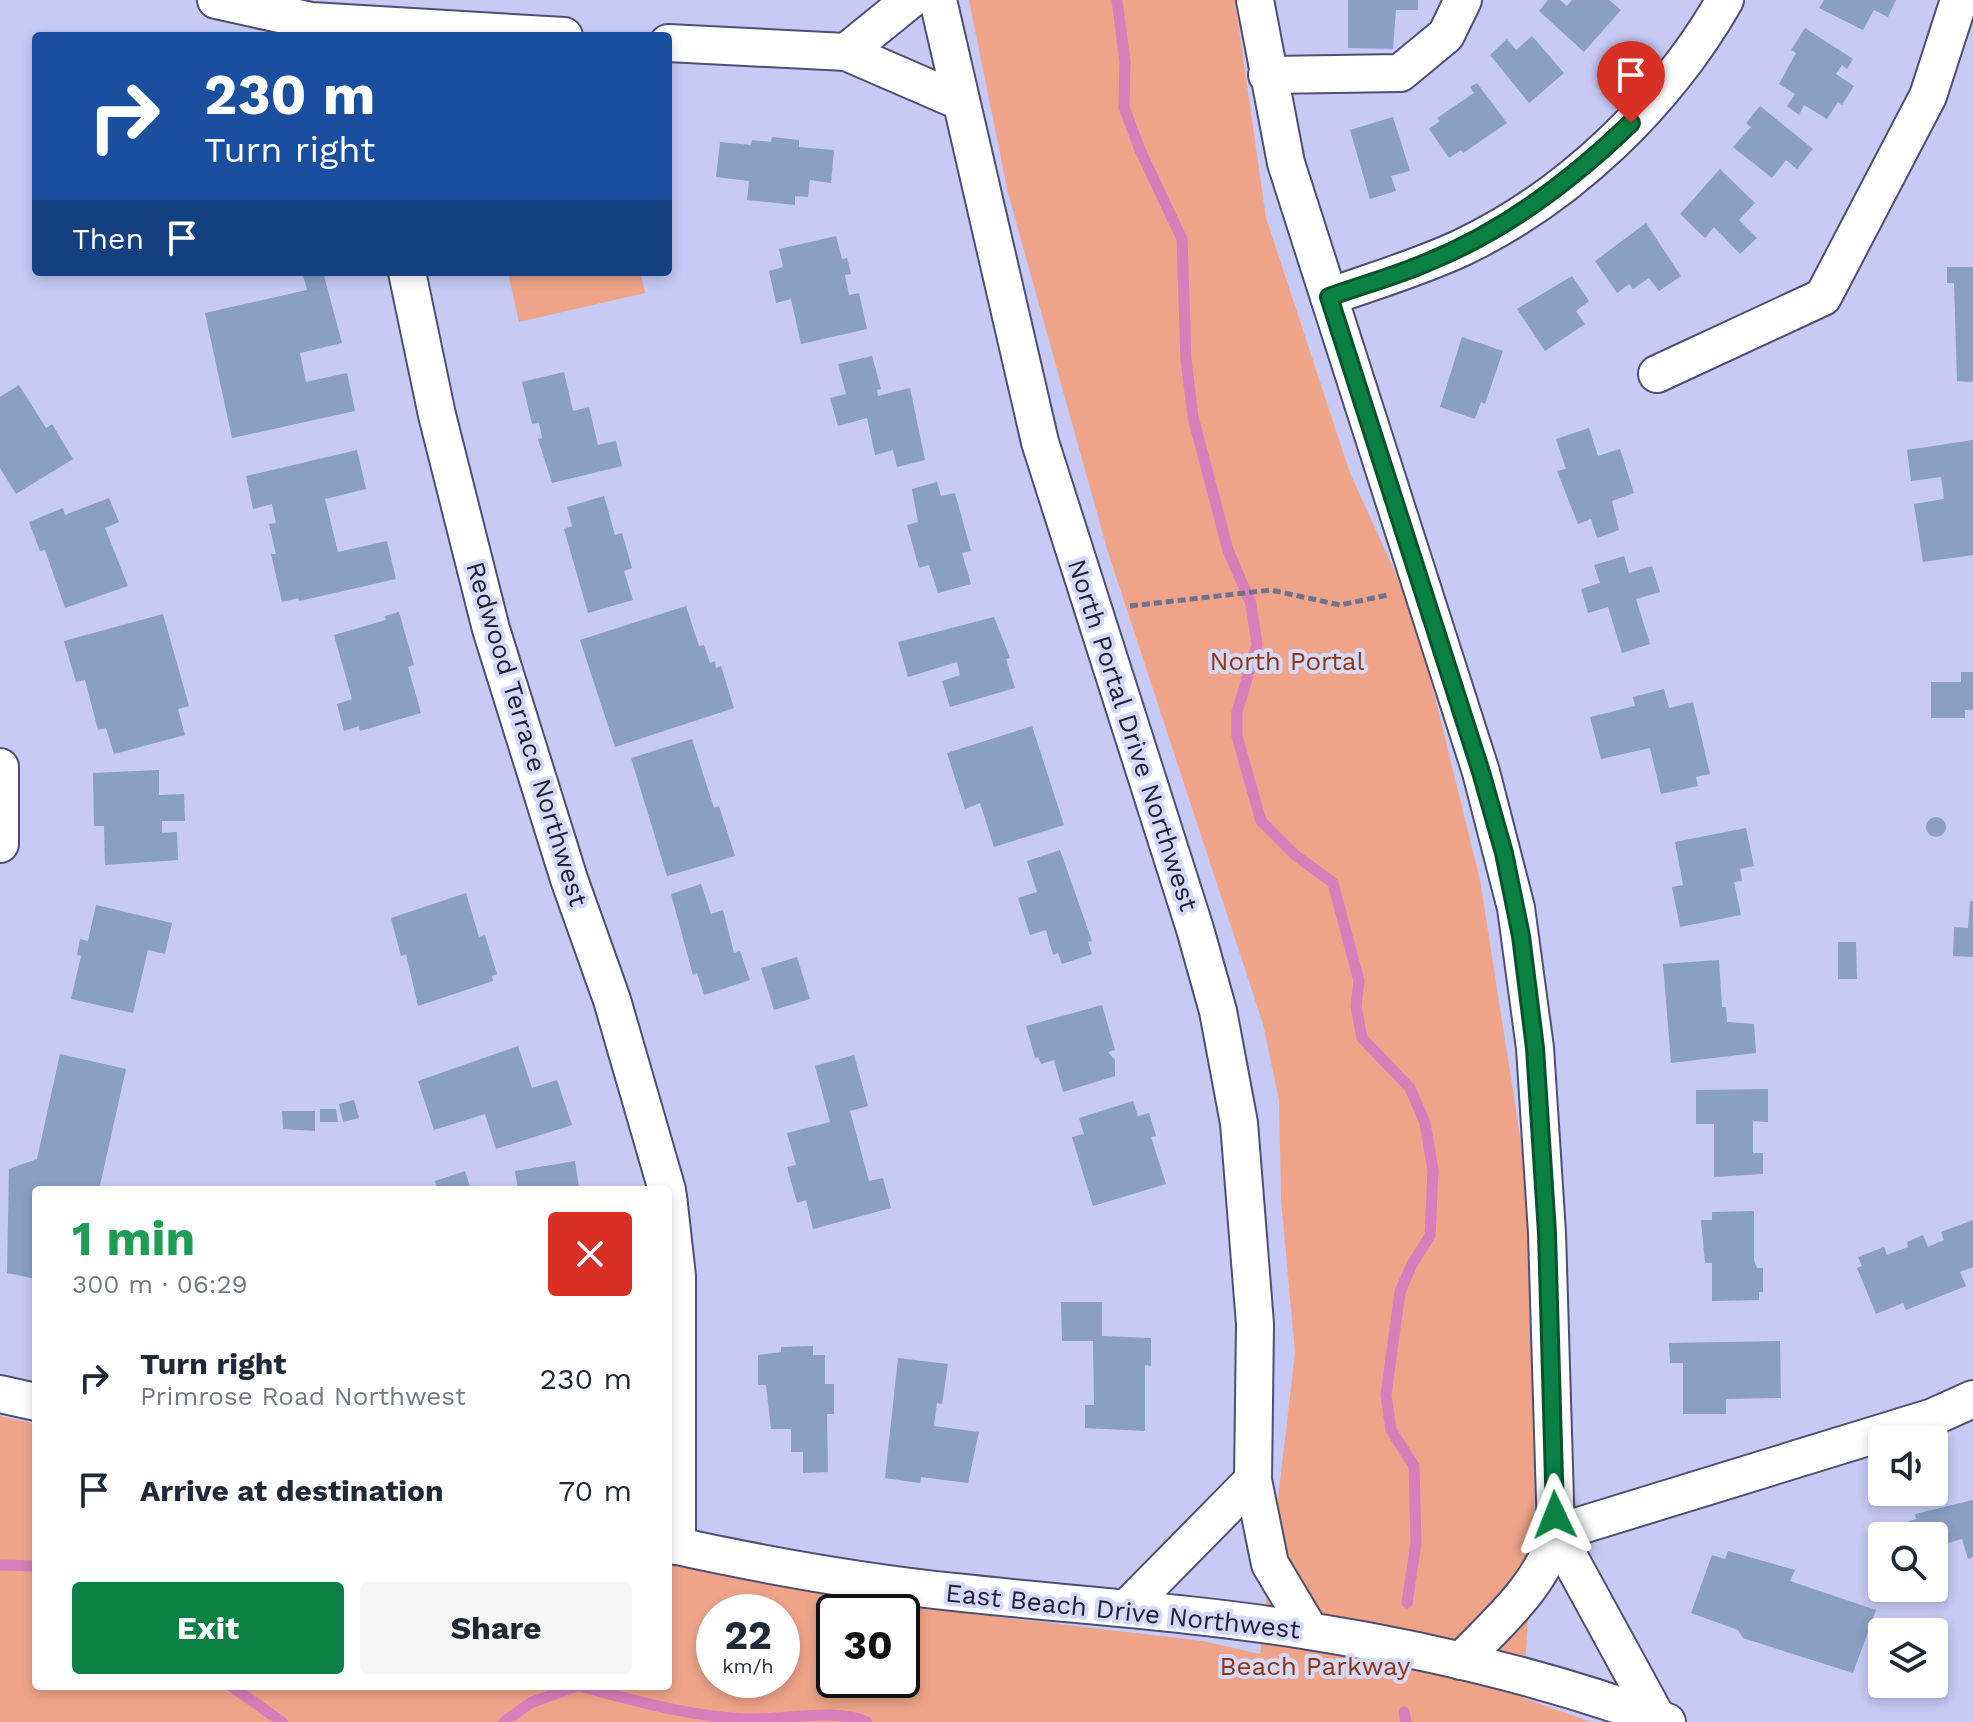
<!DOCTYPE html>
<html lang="en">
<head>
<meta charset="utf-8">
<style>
	:root { --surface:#fff; --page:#f6f6f7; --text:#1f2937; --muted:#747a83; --accent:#0b8043 }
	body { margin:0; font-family:"Work Sans",sans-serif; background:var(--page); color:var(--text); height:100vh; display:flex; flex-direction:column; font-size:30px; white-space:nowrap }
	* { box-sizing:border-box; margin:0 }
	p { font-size:26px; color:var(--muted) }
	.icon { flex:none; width:44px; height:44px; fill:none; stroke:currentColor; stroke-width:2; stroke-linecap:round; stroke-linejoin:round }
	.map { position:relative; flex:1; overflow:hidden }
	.panel { position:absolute; left:32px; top:1186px; width:640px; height:504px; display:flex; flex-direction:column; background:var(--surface); border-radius:8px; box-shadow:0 4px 12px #0003 }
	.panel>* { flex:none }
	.hud { position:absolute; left:32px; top:32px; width:640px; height:244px; border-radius:8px; box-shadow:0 4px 12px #0003; background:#1a4fa0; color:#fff; overflow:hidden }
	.tools { position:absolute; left:1868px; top:1426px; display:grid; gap:16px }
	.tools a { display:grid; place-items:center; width:80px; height:80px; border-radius:8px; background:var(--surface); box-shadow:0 4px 12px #0003; font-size:40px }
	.speed { position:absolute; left:696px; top:1594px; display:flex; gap:16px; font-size:40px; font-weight:700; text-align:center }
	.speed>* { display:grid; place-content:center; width:104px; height:104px; border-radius:50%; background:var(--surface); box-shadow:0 4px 12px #0003; line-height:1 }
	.speed small { font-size:20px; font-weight:400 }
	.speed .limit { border:4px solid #111; border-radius:12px; background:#fff; color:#111 }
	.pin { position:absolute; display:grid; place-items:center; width:68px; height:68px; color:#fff; margin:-82px -34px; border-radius:50% 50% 50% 0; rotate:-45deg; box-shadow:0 0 8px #0007 }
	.pin .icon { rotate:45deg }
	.me { position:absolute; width:88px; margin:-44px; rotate:358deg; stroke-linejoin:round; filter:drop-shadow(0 0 6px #0008) }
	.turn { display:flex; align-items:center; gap:28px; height:168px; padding:0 40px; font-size:36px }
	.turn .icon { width:104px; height:104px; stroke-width:2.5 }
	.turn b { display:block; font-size:56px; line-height:68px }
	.then { display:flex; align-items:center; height:76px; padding:0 40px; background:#0003; gap:16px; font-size:30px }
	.round { display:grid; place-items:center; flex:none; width:84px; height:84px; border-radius:8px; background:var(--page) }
	.summary { display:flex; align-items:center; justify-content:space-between; height:136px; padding:0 40px }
	h1 { font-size:48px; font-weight:700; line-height:60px; color:#1e9e55 }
	.primary-button { display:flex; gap:16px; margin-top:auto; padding:16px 40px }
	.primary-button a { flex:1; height:92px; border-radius:8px; background:var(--accent); color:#fff; font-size:32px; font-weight:700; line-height:92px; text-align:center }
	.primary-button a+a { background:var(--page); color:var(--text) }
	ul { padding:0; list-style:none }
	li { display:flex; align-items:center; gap:24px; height:112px; padding:0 40px }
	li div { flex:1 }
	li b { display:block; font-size:30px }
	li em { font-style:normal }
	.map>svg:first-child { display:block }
</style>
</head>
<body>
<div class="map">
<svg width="1973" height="1722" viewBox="0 0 1973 1722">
	<rect width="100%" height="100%" fill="#c6caf4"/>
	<g fill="#efa489" fill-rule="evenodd">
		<path d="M969 0H1235L1266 218 1350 473 1415 616 1480 880 1521 1142 1538 1313 1534 1518 1523 1698 1591 1722H0V1416L36 1424V1686H668V1556L932 1609 1203 1641 1260 1654 1295 1353 1281 1199 1279 1100 1263 1024 1107 549 1008 193ZM714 1612H782V1680H714ZM834 1612H902V1680H834Z"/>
		<polygon points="508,272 640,272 645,293 519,322"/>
	</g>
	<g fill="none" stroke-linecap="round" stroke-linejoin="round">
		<g stroke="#d97dbb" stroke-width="11">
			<polyline points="1117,0 1125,62 1124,107 1140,150 1182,239 1186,359 1193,417 1228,550 1251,604 1257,645 1237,712 1237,736 1261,821 1295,855 1333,883 1359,981 1356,1006 1362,1038 1410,1088 1425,1123 1433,1171 1430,1236 1412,1264 1400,1292 1386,1395 1391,1430 1414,1466 1416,1543 1407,1603"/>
			<polyline points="0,1565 36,1566"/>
			<polyline points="231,1686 282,1722"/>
			<path d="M579 1686C633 1700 687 1716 744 1719 781 1721 834 1707 867 1722"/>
			<polyline points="1404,1712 1406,1722"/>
			<polyline points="504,1722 530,1703 577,1686"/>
		</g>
	</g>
	<g fill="#899fc3">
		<polygon points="1348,0 1418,0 1418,10 1396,10 1393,49 1348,48"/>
		<polygon points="1548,0 1560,0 1567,6 1572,0 1609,0 1621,10 1584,52 1539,11"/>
		<polygon points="1824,0 1896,0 1888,17 1874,10 1863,30 1819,8"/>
		<polygon points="1805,28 1853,59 1847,69 1842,65 1836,74 1854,86 1842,105 1838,102 1827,119 1804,105 1799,115 1787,106 1795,94 1779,84 1796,53 1791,50"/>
		<polygon points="1532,36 1564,73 1529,103 1490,55 1507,39 1516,50"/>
		<polygon points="1477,83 1507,123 1463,153 1461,150 1449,158 1429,129 1440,121 1437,118 1474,93 1470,87"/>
		<polygon points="1760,106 1813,149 1797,169 1786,160 1772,178 1733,147 1751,127 1746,123"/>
		<polygon points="1393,117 1410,171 1391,176 1396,191 1370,199 1350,130"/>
		<polygon points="772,137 799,140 799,147 834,150 831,183 810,180 808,197 795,196 795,205 747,200 749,181 716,177 720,142 751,145 752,140 771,142"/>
		<polygon points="1720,169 1755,203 1739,220 1757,238 1740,254 1714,227 1705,238 1680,214"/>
		<polygon points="1646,223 1681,276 1659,291 1649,278 1633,289 1629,284 1617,293 1595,261"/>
		<polygon points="836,236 842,259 847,258 851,274 845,275 849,295 859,293 867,329 801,344 791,299 776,303 769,271 783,267 779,249"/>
		<polygon points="1947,267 1973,267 1973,382 1957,381 1954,283 1947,283"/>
		<polygon points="323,272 342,343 300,353 306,382 347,373 355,411 232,438 205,313 307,290 303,275"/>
		<polygon points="1572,276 1589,301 1576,311 1585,324 1545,351 1517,309"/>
		<polygon points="1462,337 1503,351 1485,404 1481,402 1475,419 1440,407"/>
		<polygon points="872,356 881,389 877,390 878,396 910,388 925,460 897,467 893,450 875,455 867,418 838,426 830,398 846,394 838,364"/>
		<polygon points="564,372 573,411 589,407 598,445 616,441 622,466 552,483 538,439 542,438 539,423 532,424 522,382"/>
		<polygon points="19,385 46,428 52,424 73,459 16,494 0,468 0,397"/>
		<polygon points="1589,428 1598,456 1620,449 1634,493 1612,501 1619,530 1597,538 1591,519 1578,524 1557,471 1566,469 1556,439"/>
		<polygon points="1973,440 1973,555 1923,562 1914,504 1944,499 1941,477 1911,481 1907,450"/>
		<polygon points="357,450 366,489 325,499 338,552 387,541 396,579 299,601 298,598 282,602 271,554 276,554 269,524 276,523 272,504 253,509 246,476"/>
		<polygon points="937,482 941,496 955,493 971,551 962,553 971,584 938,593 929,565 919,568 907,525 918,522 912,489"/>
		<polygon points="604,496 615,535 622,533 632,568 624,571 633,600 588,613 564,529 572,526 567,507"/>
		<polygon points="109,498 119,522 105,528 128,586 65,608 45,550 40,551 29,522 63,508 65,515"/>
		<polygon points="1624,556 1629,573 1652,566 1660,592 1636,599 1650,644 1622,653 1608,607 1588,613 1581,589 1600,583 1594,565"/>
		<polygon points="686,606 699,646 704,645 710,663 715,661 716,668 721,666 734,708 615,747 580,640"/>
		<polygon points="399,612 414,665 408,667 421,713 360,731 359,726 344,731 337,704 352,699 334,635 386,620 385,616"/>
		<polygon points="163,614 189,706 178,709 185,735 114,754 106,728 98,730 85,680 76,682 64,641"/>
		<polygon points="994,617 1010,658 1006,659 1015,688 950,707 942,681 960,675 957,662 908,677 898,642"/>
		<polygon points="1961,672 1973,672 1973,710 1965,710 1965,718 1931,718 1931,682 1961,682"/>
		<polygon points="1664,689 1669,708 1693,702 1710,774 1696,777 1698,786 1661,794 1650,748 1601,759 1590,717 1635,706 1633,697"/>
		<polygon points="1032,726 1064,825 994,847 980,803 965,809 947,753"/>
		<polygon points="692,739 714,808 719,806 735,856 667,876 631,758"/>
		<polygon points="159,770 159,795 184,794 185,821 162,821 162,833 177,832 178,860 105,865 104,826 94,826 93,773"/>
		<circle cx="1936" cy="827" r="10"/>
		<polygon points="1746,828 1754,866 1740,869 1742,881 1734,882 1741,915 1680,927 1672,887 1683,885 1675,842"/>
		<polygon points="1060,850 1092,941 1088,942 1092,954 1062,964 1058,953 1053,955 1046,930 1030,935 1018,898 1037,892 1027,861"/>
		<polygon points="701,884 711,914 723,910 734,953 740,951 750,980 704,995 697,973 693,975 671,894"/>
		<polygon points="466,893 479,937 485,935 497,974 492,976 493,981 418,1006 406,954 401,956 391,918"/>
		<polygon points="1970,901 1973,901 1973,957 1953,956 1954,927 1968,928"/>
		<polygon points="96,905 172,923 165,954 148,950 133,1013 71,999 81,956 77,955 80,939 88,941"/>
		<polygon points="1838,942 1856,942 1857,979 1838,979"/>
		<polygon points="797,957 810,999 774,1010 761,968"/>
		<polygon points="1719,960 1722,1007 1726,1007 1727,1022 1754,1024 1756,1053 1671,1063 1663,964"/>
		<polygon points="1102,1005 1115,1050 1108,1052 1115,1060 1115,1076 1063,1092 1054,1060 1041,1064 1038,1057 1035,1058 1026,1026"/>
		<polygon points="518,1046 532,1088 557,1080 572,1125 496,1149 485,1114 434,1130 418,1081"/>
		<polygon points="60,1054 126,1069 99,1190 36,1190 36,1279 7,1273 9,1169 37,1159"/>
		<polygon points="854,1055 868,1106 850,1111 869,1181 883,1178 891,1208 813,1229 806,1200 797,1203 787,1167 796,1165 787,1133 830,1122 815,1066"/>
		<polygon points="1768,1089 1768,1122 1753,1121 1753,1153 1763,1153 1763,1174 1714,1177 1714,1124 1696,1124 1696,1090"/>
		<polygon points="354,1100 359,1118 343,1122 339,1104"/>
		<polygon points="1133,1101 1138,1116 1149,1113 1156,1136 1151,1137 1166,1184 1093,1206 1072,1137 1084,1134 1079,1118"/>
		<polygon points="320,1109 336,1109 338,1122 320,1122"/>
		<polygon points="282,1111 315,1111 315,1131 283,1129"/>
		<polygon points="575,1161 579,1187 576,1190 518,1190 515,1171"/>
		<polygon points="465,1171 471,1190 438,1190 435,1181"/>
		<polygon points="1754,1211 1754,1260 1757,1268 1763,1268 1763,1292 1759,1292 1759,1300 1712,1301 1712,1263 1705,1263 1701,1220 1712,1220 1712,1212"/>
		<polygon points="1973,1220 1973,1267 1960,1272 1966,1286 1906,1310 1903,1303 1876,1314 1857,1268 1862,1266 1858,1257 1884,1247 1887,1255 1908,1247 1907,1242 1923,1235 1928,1247 1944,1240 1941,1232"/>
		<polygon points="1061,1302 1102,1302 1102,1336 1151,1338 1151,1366 1145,1365 1145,1431 1085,1428 1085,1405 1094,1405 1093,1341 1062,1341"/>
		<polygon points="1780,1341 1781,1398 1726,1399 1726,1414 1683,1414 1683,1363 1670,1363 1669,1343"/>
		<polygon points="813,1346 813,1355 825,1355 825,1384 834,1384 834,1414 827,1414 828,1472 803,1473 803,1452 791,1452 791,1429 771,1429 766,1385 758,1385 758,1355 781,1352 781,1347"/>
		<polygon points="898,1358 948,1364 942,1404 937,1403 934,1426 979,1432 968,1483 921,1477 920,1483 885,1478"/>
		<polygon points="1973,1500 1973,1557 1968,1559 1962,1539 1934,1547 1934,1536 1903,1536 1899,1524 1916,1519 1915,1514"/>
		<polygon points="1728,1551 1795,1570 1790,1581 1876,1610 1853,1673 1743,1638 1738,1630 1691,1613 1712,1555 1725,1559"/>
	</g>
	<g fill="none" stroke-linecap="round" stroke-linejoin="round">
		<g stroke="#4d4f73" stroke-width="40">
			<g id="minor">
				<polyline points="216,0 311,21 564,36"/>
				<polyline points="938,0 1040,442 1195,929 1218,1011 1239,1123 1255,1324 1253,1480 1270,1564 1310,1631"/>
				<polyline points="1255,0 1286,163 1481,772 1516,908 1535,1048 1547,1233 1556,1533 1657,1718"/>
				<polyline points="668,43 846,52 959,101"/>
				<polyline points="846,52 910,0"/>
				<polyline points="1267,75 1400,73 1446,35 1463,0"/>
				<polyline points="407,272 437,415 491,629 569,879 612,1000 667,1190"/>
				<path d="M1329 297C1373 281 1418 268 1461 248 1569 197 1666 103 1725 0"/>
				<polyline points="1657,374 1823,297 1928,96 1959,0"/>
				<polyline points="0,767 0,844"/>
				<polyline points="668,1196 677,1276 677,1546"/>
				<polyline points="0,1394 36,1402"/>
				<path d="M668 1544C763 1565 858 1582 954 1592 1073 1605 1192 1612 1309 1631 1429 1650 1553 1680 1667 1722"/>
				<polyline points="1127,1608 1253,1480"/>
				<path d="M1461 1661C1497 1623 1543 1585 1556 1533L1933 1417 1973 1399"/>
			</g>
		</g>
		<polyline stroke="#70728e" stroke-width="5" stroke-dasharray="8 4" stroke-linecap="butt" points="1130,606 1271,590 1340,605 1388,595"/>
		<use href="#minor" stroke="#fff" stroke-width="36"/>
	</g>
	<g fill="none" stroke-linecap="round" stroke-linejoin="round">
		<g stroke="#07532c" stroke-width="20">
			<path id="route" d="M1555 1515 1547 1233 1535 1048 1521 936 1504 853 1481 772 1329 297C1362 285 1396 276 1428 262 1505 231 1572 180 1631 123"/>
		</g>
		<use href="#route" stroke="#0b8043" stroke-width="14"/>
	</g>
	<g text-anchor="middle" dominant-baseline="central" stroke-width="8" stroke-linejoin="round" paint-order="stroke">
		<g font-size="26" fill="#91350d" stroke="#d4d8fa">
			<text x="1287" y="661">North Portal</text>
			<text x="1315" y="1666">Beach Parkway</text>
		</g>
		<g font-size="26" fill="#202131" stroke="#d4d8fa">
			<text transform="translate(527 734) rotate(73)">Redwood Terrace Northwest</text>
			<text transform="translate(1133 735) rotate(72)">North Portal Drive Northwest</text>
			<text transform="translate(1123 1611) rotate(6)">East Beach Drive Northwest</text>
		</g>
	</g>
</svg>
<div class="tools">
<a><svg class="icon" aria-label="sound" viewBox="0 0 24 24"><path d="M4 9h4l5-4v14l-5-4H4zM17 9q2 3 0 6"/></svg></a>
<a><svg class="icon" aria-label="search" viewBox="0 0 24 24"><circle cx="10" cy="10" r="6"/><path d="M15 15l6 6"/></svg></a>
<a><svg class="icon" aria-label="layers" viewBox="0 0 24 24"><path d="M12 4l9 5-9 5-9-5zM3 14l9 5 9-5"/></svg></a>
</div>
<div class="speed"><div>22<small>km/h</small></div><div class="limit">30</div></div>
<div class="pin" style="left:1631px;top:123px;background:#d93025"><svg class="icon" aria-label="arrive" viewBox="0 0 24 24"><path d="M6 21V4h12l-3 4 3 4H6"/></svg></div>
<svg class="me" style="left:1555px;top:1515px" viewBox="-20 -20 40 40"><path d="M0-17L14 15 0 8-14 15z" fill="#0b8043" stroke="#fff" stroke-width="4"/></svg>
<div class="hud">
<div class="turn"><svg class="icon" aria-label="right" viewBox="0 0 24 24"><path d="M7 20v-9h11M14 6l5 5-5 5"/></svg><div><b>230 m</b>Turn right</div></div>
<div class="then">Then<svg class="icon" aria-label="arrive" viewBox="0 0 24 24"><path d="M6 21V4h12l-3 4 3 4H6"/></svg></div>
</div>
<section class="panel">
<div class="summary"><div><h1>1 min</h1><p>300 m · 06:29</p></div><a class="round" style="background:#d93025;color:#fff"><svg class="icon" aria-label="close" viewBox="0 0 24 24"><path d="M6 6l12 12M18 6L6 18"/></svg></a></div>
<ul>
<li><svg class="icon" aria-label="right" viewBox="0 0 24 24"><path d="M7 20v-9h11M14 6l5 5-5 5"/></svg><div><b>Turn right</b><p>Primrose Road Northwest</p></div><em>230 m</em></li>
<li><svg class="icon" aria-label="arrive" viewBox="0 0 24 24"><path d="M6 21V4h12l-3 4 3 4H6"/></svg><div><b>Arrive at destination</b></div><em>70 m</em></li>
</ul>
<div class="primary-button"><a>Exit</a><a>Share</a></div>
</section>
</div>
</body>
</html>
